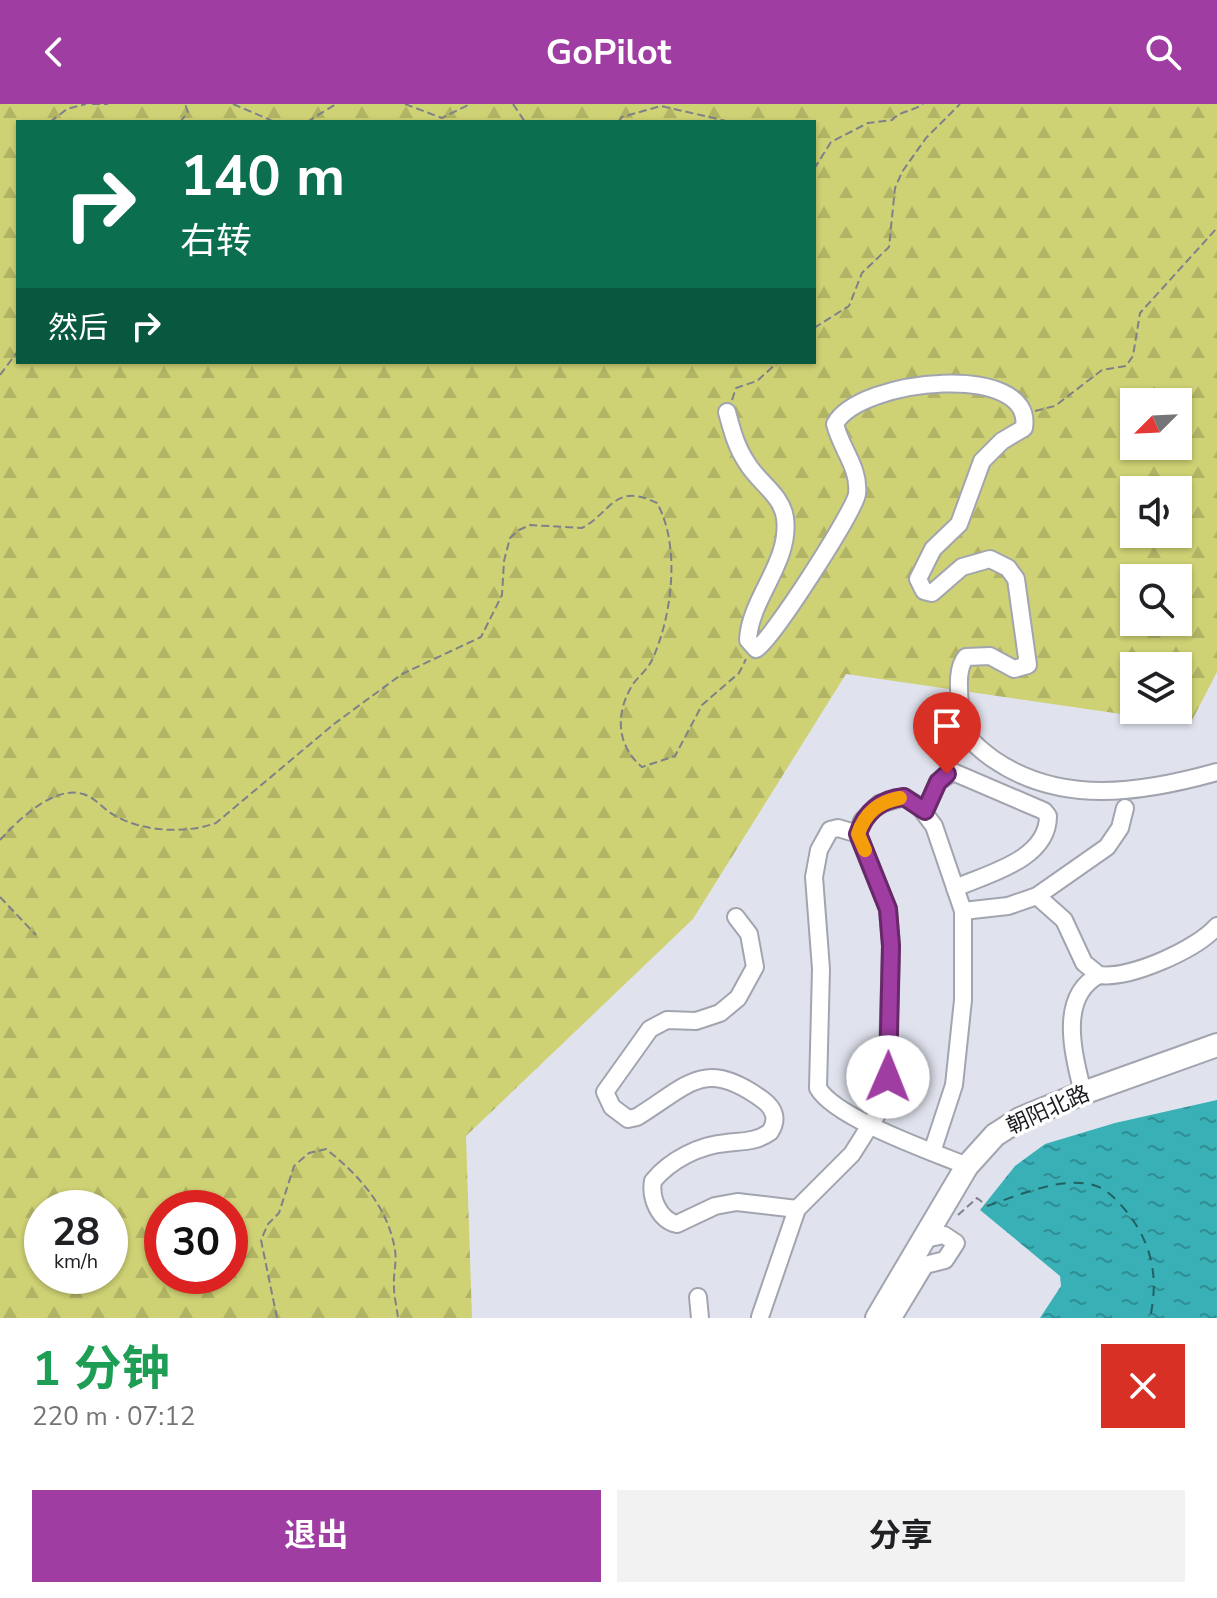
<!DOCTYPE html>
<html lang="zh">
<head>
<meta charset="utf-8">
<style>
	:root { --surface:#fff; --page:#f2f2f2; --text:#202124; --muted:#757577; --accent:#a03da3 }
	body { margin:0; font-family:"Nunito Sans","Noto Sans SC",sans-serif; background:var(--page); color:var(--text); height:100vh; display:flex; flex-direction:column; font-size:30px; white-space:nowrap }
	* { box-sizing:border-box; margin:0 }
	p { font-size:26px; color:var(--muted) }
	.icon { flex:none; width:44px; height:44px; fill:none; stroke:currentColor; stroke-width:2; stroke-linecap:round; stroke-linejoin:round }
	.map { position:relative; height:1214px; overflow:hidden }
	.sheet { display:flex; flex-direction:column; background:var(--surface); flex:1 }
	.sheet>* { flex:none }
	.top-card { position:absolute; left:16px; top:16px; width:800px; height:244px; border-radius:0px; box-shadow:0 2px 6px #0004; background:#0b6e4f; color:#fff; overflow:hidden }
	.needle { width:52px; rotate:246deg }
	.fabs { position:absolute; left:1120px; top:284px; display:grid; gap:16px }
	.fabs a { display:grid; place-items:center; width:72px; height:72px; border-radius:0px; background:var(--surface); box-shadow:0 2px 6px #0004; font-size:40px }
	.speed { position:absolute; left:24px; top:1086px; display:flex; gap:16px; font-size:40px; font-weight:700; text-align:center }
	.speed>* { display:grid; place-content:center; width:104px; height:104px; border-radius:50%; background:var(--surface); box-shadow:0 2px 6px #0004; line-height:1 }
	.speed small { font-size:20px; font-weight:400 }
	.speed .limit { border:12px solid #d22; background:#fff; color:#111 }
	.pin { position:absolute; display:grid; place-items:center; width:68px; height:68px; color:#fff; margin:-82px -34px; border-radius:50% 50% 50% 0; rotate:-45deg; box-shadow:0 0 8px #0007 }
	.pin .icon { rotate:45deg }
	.me { position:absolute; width:88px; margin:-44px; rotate:1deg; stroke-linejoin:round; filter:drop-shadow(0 0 6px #0008) }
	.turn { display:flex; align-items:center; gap:28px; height:168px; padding:0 32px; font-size:36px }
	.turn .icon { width:104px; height:104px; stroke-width:2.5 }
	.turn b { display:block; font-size:56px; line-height:68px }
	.then { display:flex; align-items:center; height:76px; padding:0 32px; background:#0003; gap:16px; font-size:30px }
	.round { display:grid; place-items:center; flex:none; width:84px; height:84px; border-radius:0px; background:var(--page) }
	.overview { display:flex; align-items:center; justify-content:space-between; height:136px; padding:0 32px }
	h1 { font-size:48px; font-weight:700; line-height:60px; color:#1e9e55 }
	.primary-button { display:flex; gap:16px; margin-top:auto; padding:16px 32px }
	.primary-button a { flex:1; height:92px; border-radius:0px; background:var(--accent); color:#fff; font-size:32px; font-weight:700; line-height:92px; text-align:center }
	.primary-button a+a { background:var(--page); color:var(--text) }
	header { display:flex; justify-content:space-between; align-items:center; height:104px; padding:0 32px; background:var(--accent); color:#fff; font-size:36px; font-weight:700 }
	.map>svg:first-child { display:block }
</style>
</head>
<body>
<header><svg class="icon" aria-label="back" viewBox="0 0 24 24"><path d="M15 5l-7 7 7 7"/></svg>GoPilot<svg class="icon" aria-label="search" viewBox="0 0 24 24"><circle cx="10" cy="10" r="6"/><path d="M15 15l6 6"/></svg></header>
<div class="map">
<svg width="1217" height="1214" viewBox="0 0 1217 1214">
	<defs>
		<pattern id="forest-firs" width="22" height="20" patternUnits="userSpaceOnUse" patternTransform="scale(2)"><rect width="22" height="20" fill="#cfd274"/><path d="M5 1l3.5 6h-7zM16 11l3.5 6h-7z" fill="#b1b464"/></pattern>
		<pattern id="water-ripples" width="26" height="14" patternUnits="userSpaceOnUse" patternTransform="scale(2)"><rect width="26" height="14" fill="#38b0b5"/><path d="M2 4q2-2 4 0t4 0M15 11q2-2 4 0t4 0" fill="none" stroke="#2e8e93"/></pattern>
	</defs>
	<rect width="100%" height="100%" fill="#e0e3ee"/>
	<path fill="url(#forest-firs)" fill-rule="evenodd" d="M0 0H1217V568L1190 620 846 570 693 815 466 1032 472 1214H0ZM18 18H814V258H18ZM1134 298H1178V342H1134ZM1134 386H1178V430H1134ZM1134 474H1178V518H1134ZM1134 562H1178V606H1134ZM42 1104H110V1172H42ZM162 1104H230V1172H162Z"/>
	<polygon fill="url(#water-ripples)" points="1217,996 1217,1214 1040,1214 1061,1182 1060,1172 980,1106 1015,1062 1045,1040 1115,1019"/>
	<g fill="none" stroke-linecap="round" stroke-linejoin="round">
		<path stroke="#216164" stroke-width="2" stroke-dasharray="10 8" stroke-linecap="butt" d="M987 1102C1017 1092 1056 1074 1089 1080 1102 1082 1112 1091 1120 1100 1150 1133 1160 1169 1150 1214"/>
		<g stroke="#a2a5af" stroke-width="20">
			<g id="minor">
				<path d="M727 308C732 326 736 343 747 359 758 378 782 391 785 414 791 458 750 494 748 536L756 545C770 539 855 406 857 390 860 364 841 345 835 320 860 274 1035 257 1024 324L1002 337 982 357 959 420 933 445 918 475 924 487 932 489 962 463 990 455 1008 464 1016 475 1028 561 1014 565 990 552 966 553C955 566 960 591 960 607 961 630 975 642 993 655 1061 702 1142 689 1217 668"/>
				<path d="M925 707 938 678 953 668 1044 707 1048 712C1048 756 987 770 955 784"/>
				<path d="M858 730 838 724 830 726 819 746 814 773 821 865 818 984C835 1014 933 1048 967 1062"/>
				<path d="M1037 792 1064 816 1084 859 1099 871C1130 875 1196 846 1217 822"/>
				<polyline points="963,807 1008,802 1037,792 1107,743 1120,724 1125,704"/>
				<path d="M736 813 749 830 755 863 738 894 720 909 696 917 667 916 650 925 605 988 612 1003 628 1015 637 1013C689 981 704 953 763 996 775 1005 778 1016 770 1028 756 1038 743 1037 726 1039 700 1041 670 1056 653 1077 650 1094 659 1116 677 1120L715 1102 737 1098 797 1105"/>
				<path d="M1083 989C1074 952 1057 893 1099 871"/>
				<polyline points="698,1193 700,1214"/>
				<polyline points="760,1213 797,1105 852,1050 879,1007 887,986 891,842 888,805 858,730 862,717 879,700 904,693 919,702 934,722 963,807 963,896 954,981 932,1048"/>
				<polyline points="893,1214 925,1161 945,1156 956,1139 944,1131 925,1135"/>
			</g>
		</g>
		<g stroke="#a2a5af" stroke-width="26">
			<polyline id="major" points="877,1214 967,1062 995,1031 1020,1015 1083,989 1217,941"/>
		</g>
		<g stroke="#7f8189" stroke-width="2" stroke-dasharray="8 4" stroke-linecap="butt">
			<polyline points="92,0 108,0"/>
			<polyline points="233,0 275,18"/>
			<polyline points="405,0 442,14 470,0"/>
			<polyline points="513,0 525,18"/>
			<polyline points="50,18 67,5 86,0"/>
			<polyline points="180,18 188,8 185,0"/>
			<polyline points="307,18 336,0"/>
			<polyline points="618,18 622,13 661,2 731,18"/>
			<path d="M814 65 831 38 868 19 892 16C901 6 912 8 923 0"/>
			<polyline points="814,224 849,202 862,169 889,143 895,84 902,68 926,34 960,0"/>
			<polyline points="0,271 18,247"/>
			<polyline points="732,296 736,284 757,277 778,258"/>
			<polyline points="1035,307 1055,302 1102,266 1126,262 1133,252 1140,209 1217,124"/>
			<path d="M0 736C18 716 54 681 83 690 96 694 103 705 114 711 142 728 186 730 216 719L334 620 402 570 481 533 502 491 504 457 510 434 519 426 530 421 582 424C612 408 614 378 657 399 681 442 672 513 652 556 648 565 639 572 633 580 615 609 616 641 642 663L675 652 702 601 739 569 746 555"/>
			<polyline points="0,793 36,831"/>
			<polyline points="958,1111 977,1094 987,1102"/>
			<path d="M277 1214 261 1136 268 1120 279 1109 294 1062 309 1049 326 1045C359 1071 388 1103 395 1146 397 1158 393 1171 394 1183 394 1193 397 1204 398 1214"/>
		</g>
		<use href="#minor" stroke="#fff" stroke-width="16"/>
		<use href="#major" stroke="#fff" stroke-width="22"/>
	</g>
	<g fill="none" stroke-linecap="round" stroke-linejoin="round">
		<g stroke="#68286a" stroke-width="20">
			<path id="route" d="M888 973 891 842 888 805 858 730C865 708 881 695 904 693L925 707 938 678 947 670"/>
		</g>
		<use href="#route" stroke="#a03da3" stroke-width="14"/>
		<path stroke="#f59e0b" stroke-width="14" d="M865 746 858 730C865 709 878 698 900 694"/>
	</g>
	<g text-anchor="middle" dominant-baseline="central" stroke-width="7" stroke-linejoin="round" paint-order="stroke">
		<g font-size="22" fill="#1b1c20" stroke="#fff">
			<text transform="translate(1048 1006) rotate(-24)">朝阳北路</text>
		</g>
	</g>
</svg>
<div class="fabs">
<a><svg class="needle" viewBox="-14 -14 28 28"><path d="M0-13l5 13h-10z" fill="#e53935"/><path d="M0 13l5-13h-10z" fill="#757577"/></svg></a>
<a><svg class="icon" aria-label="sound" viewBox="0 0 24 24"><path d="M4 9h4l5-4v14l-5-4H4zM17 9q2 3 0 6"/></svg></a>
<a><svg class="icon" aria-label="search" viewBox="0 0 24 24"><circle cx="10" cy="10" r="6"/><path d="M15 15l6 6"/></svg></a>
<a><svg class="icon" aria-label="layers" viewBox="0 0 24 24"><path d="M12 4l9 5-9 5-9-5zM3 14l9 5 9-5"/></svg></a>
</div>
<div class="speed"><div>28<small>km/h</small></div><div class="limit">30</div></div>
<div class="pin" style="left:947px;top:670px;background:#d93025"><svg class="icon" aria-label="arrive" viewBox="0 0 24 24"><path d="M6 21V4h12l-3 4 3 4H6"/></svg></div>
<svg class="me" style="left:888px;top:973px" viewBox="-20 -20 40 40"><circle r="19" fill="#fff"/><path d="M0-13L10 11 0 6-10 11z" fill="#a03da3"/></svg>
<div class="top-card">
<div class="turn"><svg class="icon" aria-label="right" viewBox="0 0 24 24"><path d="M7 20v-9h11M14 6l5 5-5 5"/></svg><div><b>140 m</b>右转</div></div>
<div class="then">然后<svg class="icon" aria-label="right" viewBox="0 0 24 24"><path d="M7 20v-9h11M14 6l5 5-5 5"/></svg></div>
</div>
</div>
<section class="sheet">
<div class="overview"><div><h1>1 分钟</h1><p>220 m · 07:12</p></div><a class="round" style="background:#d93025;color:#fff"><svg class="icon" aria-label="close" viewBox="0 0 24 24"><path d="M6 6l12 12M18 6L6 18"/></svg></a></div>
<div class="primary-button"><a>退出</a><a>分享</a></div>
</section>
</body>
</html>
